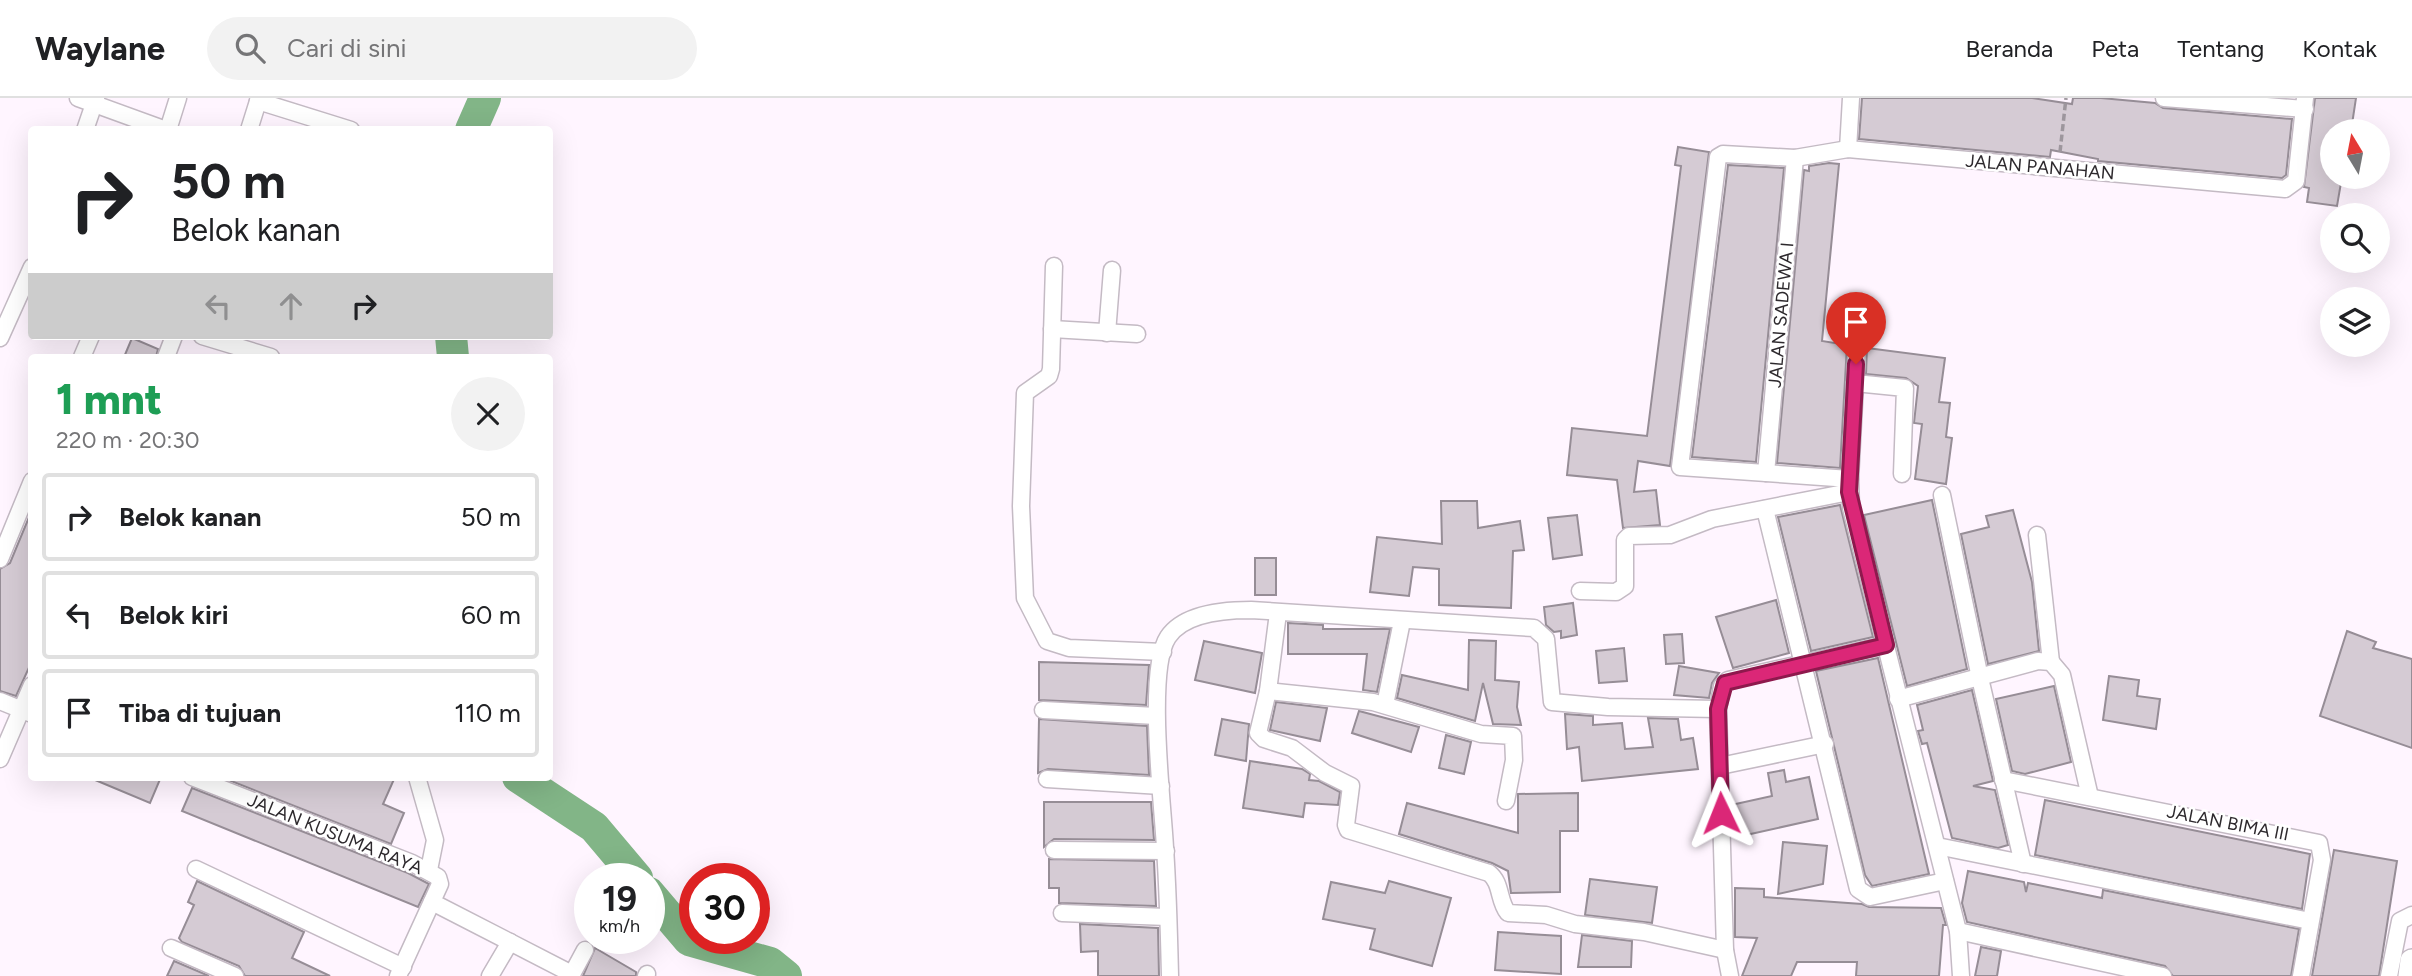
<!DOCTYPE html>
<html lang="id">
<head>
<meta charset="utf-8">
<style>
	:root { --surface:#fff; --page:#f2f2f2; --text:#202124; --muted:#757577; --line:#e0e0e0 }
	body { margin:0; font-family:Figtree,sans-serif; background:var(--page); color:var(--text); height:100vh; display:flex; flex-direction:column; font-size:26px; white-space:nowrap }
	* { box-sizing:border-box; margin:0 }
	p { font-size:23px; color:var(--muted) }
	.icon { flex:none; width:38px; height:38px; fill:none; stroke:currentColor; stroke-width:2; stroke-linecap:round; stroke-linejoin:round }
	.map { position:relative; flex:1; overflow:hidden }
	.drawer { position:absolute; left:28px; top:256px; width:525px; height:427px; display:flex; flex-direction:column; background:var(--surface); border-radius:7px; box-shadow:0 7px 28px #0002 }
	.drawer>* { flex:none }
	.top-card { position:absolute; left:28px; top:28px; width:525px; height:214px; border-radius:7px; box-shadow:0 7px 28px #0002; background:#fff; color:var(--text); overflow:hidden }
	.needle { width:46px; rotate:350deg }
	.controls { position:absolute; left:2320px; top:21px; display:grid; gap:14px }
	.controls a { display:grid; place-items:center; width:70px; height:70px; border-radius:50%; background:var(--surface); box-shadow:0 7px 28px #0002; font-size:35px }
	.speed { position:absolute; left:574px; top:765px; display:flex; gap:14px; font-size:35px; font-weight:700; text-align:center }
	.speed>* { display:grid; place-content:center; width:91px; height:91px; border-radius:50%; background:var(--surface); box-shadow:0 7px 28px #0002; line-height:1 }
	.speed small { font-size:18px; font-weight:400 }
	.speed .limit { border:10px solid #d22; background:#fff; color:#111 }
	.pin { position:absolute; display:grid; place-items:center; width:60px; height:60px; color:#fff; margin:-72px -30px; border-radius:50% 50% 50% 0; rotate:-45deg; box-shadow:0 0 7px #0007 }
	.pin .icon { rotate:45deg }
	.me { position:absolute; width:77px; margin:-38px; rotate:358deg; stroke-linejoin:round; filter:drop-shadow(0 0 5px #0008) }
	.turn { display:flex; align-items:center; gap:24px; height:147px; padding:0 28px; font-size:32px }
	.turn .icon { width:91px; height:91px; stroke-width:2.5 }
	.turn b { display:block; font-size:49px; line-height:60px }
	.lanes { display:flex; align-items:center; height:66px; padding:0 28px; background:#0003; justify-content:center; gap:35px; direction:ltr }
	.lanes .off { opacity:.35 }
	.round { display:grid; place-items:center; flex:none; width:74px; height:74px; border-radius:37px; background:var(--page) }
	.summary { display:flex; align-items:center; justify-content:space-between; height:119px; padding:0 28px }
	h1 { font-size:42px; font-weight:800; line-height:52px; color:#1e9e55 }
	ul { padding:0; list-style:none }
	li { display:flex; align-items:center; gap:21px; height:88px; margin:0 14px 10px; padding:0 14px; border:4px solid var(--line); border-radius:7px }
	li div { flex:1 }
	li b { display:block; font-size:26px }
	li em { font-style:normal }
	header { display:flex; align-items:center; gap:42px; box-sizing:border-box; height:98px; padding:0 35px; background:var(--surface); border-bottom:2px solid var(--line) }
	header strong { font-size:33px }
	nav { display:flex; gap:38px; margin-inline-start:auto; font-size:24px }
	.search { width:490px; height:63px; background:var(--page); display:flex; align-items:center; gap:18px; box-sizing:border-box; padding:0 24px; border-radius:38px; color:var(--muted); font-size:26px }
	.map>svg:first-child { display:block }
</style>
</head>
<body>
<header>
<strong>Waylane</strong>
<div class="search"><svg class="icon" aria-label="search" viewBox="0 0 24 24"><circle cx="10" cy="10" r="6"/><path d="M15 15l6 6"/></svg>Cari di sini</div>
<nav><a>Beranda</a><a>Peta</a><a>Tentang</a><a>Kontak</a></nav>
</header>
<div class="map">
<svg width="2412" height="878" viewBox="0 0 2412 878">
	<rect width="100%" height="100%" fill="#fff5ff"/>
	<g fill="none" stroke-linecap="round" stroke-linejoin="round">
		<g stroke="#82b587" stroke-width="32">
			<polyline points="471,32 485,0"/>
			<polyline points="451,238 453,259"/>
			<polyline points="518,679 594,729 637,780"/>
			<polyline points="649,795 689,842 770,865 786,878"/>
		</g>
	</g>
	<g fill="#d5cbd4" stroke="#968d96" stroke-width="2">
		<polygon points="1862,0 2032,0 2072,6 2073,0 2101,0 2155,5 2163,10 2292,21 2286,77 2282,80 2098,63 2098,61 2051,52 2050,59 1859,41"/>
		<polygon points="2315,0 2356,0 2351,33 2333,33 2333,79 2342,79 2337,108 2307,104 2309,90 2304,89"/>
		<polygon points="1678,49 1709,54 1670,368 1638,363 1634,394 1656,392 1660,427 1623,430 1617,382 1567,377 1572,330 1647,338 1681,68 1675,67"/>
		<polygon points="1829,65 1839,66 1822,243 1847,247 1840,370 1777,365 1804,72 1809,73 1809,68"/>
		<polygon points="1728,67 1784,70 1756,364 1692,359"/>
		<polygon points="132,240 158,251 156,259 124,259"/>
		<polygon points="1867,250 1945,260 1939,304 1950,305 1946,339 1952,340 1946,386 1915,381 1922,326 1914,325 1918,288 1906,280 1866,276"/>
		<polygon points="1932,402 1967,571 1907,588 1864,417"/>
		<polygon points="1441,403 1477,403 1478,430 1520,423 1524,452 1513,453 1511,510 1439,507 1439,471 1413,469 1409,498 1370,494 1377,439 1442,446"/>
		<polygon points="1840,407 1873,539 1811,553 1778,419"/>
		<polygon points="32,412 32,563 16,598 0,593 0,471 10,465"/>
		<polygon points="2013,412 2032,484 2039,553 1988,566 1961,436 1989,429 1986,418"/>
		<polygon points="1577,417 1582,457 1553,461 1548,420"/>
		<rect x="1255" y="460" width="21" height="37"/>
		<polygon points="1776,502 1789,555 1733,570 1716,519"/>
		<polygon points="1573,505 1577,537 1561,540 1561,533 1554,534 1546,527 1544,509"/>
		<polygon points="1288,525 1323,527 1323,531 1390,531 1377,594 1363,592 1367,556 1288,556"/>
		<polygon points="2347,533 2376,544 2373,550 2412,561 2412,650 2320,618"/>
		<polygon points="1682,536 1684,565 1666,566 1664,537"/>
		<polygon points="1469,542 1496,543 1495,582 1519,584 1517,609 1521,627 1493,626 1483,585 1475,623 1397,600 1402,577 1468,592"/>
		<polygon points="1204,543 1262,555 1255,595 1195,582"/>
		<polygon points="1624,550 1627,583 1599,585 1596,553"/>
		<polygon points="1878,560 1929,776 1872,788 1865,777 1816,573"/>
		<polygon points="1039,564 1149,567 1146,607 1039,602"/>
		<polygon points="1679,568 1719,575 1712,585 1709,600 1674,597"/>
		<polygon points="2109,578 2139,582 2137,598 2160,601 2156,631 2103,622"/>
		<polygon points="2054,588 2071,664 2025,676 2012,673 1996,601"/>
		<polygon points="1972,592 1993,683 1973,688 1995,692 2008,747 1998,750 1952,740 1927,645 1922,646 1918,633 1923,632 1917,607"/>
		<polygon points="1276,604 1327,610 1320,643 1270,632"/>
		<polygon points="1359,613 1419,629 1411,654 1352,635"/>
		<polygon points="1565,616 1593,618 1593,627 1622,625 1625,651 1653,649 1648,620 1678,621 1681,642 1693,640 1698,671 1582,683 1579,649 1567,651"/>
		<polygon points="1039,621 1147,628 1149,677 1048,671 1038,675"/>
		<polygon points="1222,621 1249,626 1246,663 1215,657"/>
		<polygon points="1446,637 1471,644 1464,676 1439,670"/>
		<polygon points="1250,663 1302,671 1310,676 1309,682 1319,683 1340,694 1338,707 1305,705 1303,719 1243,710"/>
		<polygon points="1784,672 1786,684 1809,679 1818,721 1737,739 1731,707 1772,698 1768,675"/>
		<polygon points="88,679 161,679 150,705"/>
		<polygon points="221,679 395,679 383,706 404,715 391,746"/>
		<polygon points="192,690 408,775 429,786 418,809 182,713"/>
		<polygon points="1578,695 1578,733 1560,733 1560,794 1511,795 1508,773 1492,765 1399,736 1407,705 1518,735 1518,696"/>
		<polygon points="2045,702 2310,756 2302,811 2035,757"/>
		<polygon points="1044,704 1151,704 1154,742 1054,741 1044,749"/>
		<polygon points="1783,744 1827,748 1823,786 1778,796"/>
		<polygon points="2334,752 2397,763 2379,878 2312,878"/>
		<polygon points="1049,761 1154,763 1156,808 1059,805 1059,790 1049,790"/>
		<polygon points="1968,773 2024,784 2026,794 2028,785 2102,800 2103,792 2299,831 2291,878 2173,878 2165,868 1967,824 1962,805"/>
		<polygon points="1590,781 1657,789 1652,825 1585,817"/>
		<polygon points="197,783 304,834 292,860 330,878 245,878 239,868 182,844 179,840 194,807 188,804"/>
		<polygon points="1389,783 1451,800 1432,868 1370,851 1375,831 1323,821 1331,784 1385,795"/>
		<polygon points="1735,790 1764,791 1764,799 1862,806 1869,809 1941,810 1946,827 1943,827 1939,878 1856,878 1857,864 1797,864 1791,878 1742,878 1757,840 1735,839"/>
		<polygon points="1080,826 1158,830 1159,878 1098,878 1098,853 1081,854"/>
		<polygon points="1498,834 1561,838 1561,876 1495,872"/>
		<polygon points="1582,837 1632,843 1631,869 1578,869"/>
		<polygon points="1981,849 2001,853 1997,878 1975,878"/>
		<polygon points="595,850 636,874 636,878 583,878"/>
		<polygon points="174,863 209,878 167,878"/>
	</g>
	<g fill="none" stroke-linecap="round" stroke-linejoin="round">
		<g stroke="#c4bac4" stroke-width="19">
			<g id="minor">
				<polyline points="78,0 166,32"/>
				<polyline points="2164,0 2305,11"/>
				<polyline points="258,3 351,32"/>
				<polyline points="85,32 96,0"/>
				<polyline points="168,32 178,0"/>
				<polyline points="249,32 259,0"/>
				<polyline points="1848,51 1851,0"/>
				<polyline points="1054,168 1051,271 1049,278 1025,295 1021,408 1025,500 1047,543 1069,550 1163,554"/>
				<polyline points="1052,231 1137,236"/>
				<polyline points="1107,235 1112,172"/>
				<polyline points="202,238 271,259"/>
				<polyline points="0,240 32,169"/>
				<polyline points="1857,248 1850,381 1851,410 1958,833 1961,878"/>
				<polyline points="82,259 91,238"/>
				<polyline points="166,259 174,238"/>
				<polyline points="1855,285 1905,290 1902,376"/>
				<polyline points="1766,375 1795,60"/>
				<polyline points="1850,381 1680,369 1718,59 1723,56 1795,60 1848,51 2285,91 2296,83 2305,0"/>
				<polyline points="1942,397 1980,580 2023,766"/>
				<polyline points="1765,411 1858,791 1870,799 1945,783"/>
				<polyline points="2037,437 2051,564"/>
				<polyline points="0,461 32,383"/>
				<polyline points="1580,493 1616,494 1625,488 1625,442 1629,438 1670,437 1712,421 1849,394"/>
				<path d="M1278 515 1268 593 1258 635 1264 641 1292 650 1325 675 1351 688 1346 727 1348 732 1489 775C1502 785 1498 803 1508 815L1546 817 1575 826 1644 834 1725 852"/>
				<polyline points="1268,593 1373,604 1481,636 1513,638 1514,662 1506,703"/>
				<polyline points="1898,601 2038,563 2051,564 2062,577 2090,699"/>
				<polyline points="0,603 32,616"/>
				<polyline points="1385,607 1402,523"/>
				<polyline points="1043,612 1156,618"/>
				<polyline points="0,661 32,587"/>
				<polyline points="1720,668 1825,646"/>
				<polyline points="192,679 412,765 438,779 440,786 398,878"/>
				<polyline points="417,679 435,742 429,772"/>
				<polyline points="1047,681 1161,688"/>
				<polyline points="2003,682 2319,745 2322,762 2301,878"/>
				<polyline points="1937,748 2310,823"/>
				<polyline points="1054,752 1166,753"/>
				<polyline points="196,771 403,869"/>
				<polyline points="432,804 572,876"/>
				<polyline points="1062,815 1167,819"/>
				<polyline points="1958,833 2163,878"/>
				<polyline points="171,850 235,878"/>
				<polyline points="490,878 510,844"/>
				<polyline points="571,878 585,852"/>
				<polyline points="646,878 647,876"/>
				<path d="M1170 878C1169 836 1168 793 1165 750 1163 708 1146 572 1168 539 1184 515 1225 512 1251 512L1534 530 1546 541 1552 604 1608 609 1718 611"/>
				<polyline points="1730,878 1725,852 1718,611 1722,588 1728,582 1886,547"/>
				<polyline points="2389,878 2400,823 2412,817"/>
			</g>
		</g>
		<g stroke="#c4bac4" stroke-width="26">
			<polyline id="secondary" points="2410,878 2412,863"/>
		</g>
		<polyline stroke="#9d969d" stroke-width="3.5" stroke-dasharray="7 3.5" stroke-linecap="butt" points="2060,54 2066,0"/>
		<use href="#minor" stroke="#fff" stroke-width="16"/>
		<use href="#secondary" stroke="#fff" stroke-width="23"/>
	</g>
	<g fill="none" stroke-linecap="round" stroke-linejoin="round">
		<g stroke="#8e194d" stroke-width="18">
			<polyline id="route" points="1721,715 1718,611 1725,585 1886,547 1849,394 1856,266"/>
		</g>
		<use href="#route" stroke="#db2777" stroke-width="12"/>
	</g>
	<g text-anchor="middle" dominant-baseline="central" stroke-width="5" stroke-linejoin="round" paint-order="stroke">
		<g font-size="18" fill="#2d292d" stroke="#fff">
			<text transform="translate(2040 69) rotate(5)">JALAN PANAHAN</text>
			<text transform="translate(1781 217) rotate(-85)">JALAN SADEWA I</text>
			<text transform="translate(2228 725) rotate(11)">JALAN BIMA III</text>
			<text transform="translate(335 736) rotate(22)">JALAN KUSUMA RAYA</text>
		</g>
	</g>
</svg>
<div class="controls">
<a><svg class="needle" viewBox="-14 -14 28 28"><path d="M0-13l5 13h-10z" fill="#e53935"/><path d="M0 13l5-13h-10z" fill="#757577"/></svg></a>
<a><svg class="icon" aria-label="search" viewBox="0 0 24 24"><circle cx="10" cy="10" r="6"/><path d="M15 15l6 6"/></svg></a>
<a><svg class="icon" aria-label="layers" viewBox="0 0 24 24"><path d="M12 4l9 5-9 5-9-5zM3 14l9 5 9-5"/></svg></a>
</div>
<div class="speed"><div>19<small>km/h</small></div><div class="limit">30</div></div>
<div class="pin" style="left:1856px;top:266px;background:#d93025"><svg class="icon" aria-label="arrive" viewBox="0 0 24 24"><path d="M6 21V4h12l-3 4 3 4H6"/></svg></div>
<svg class="me" style="left:1721px;top:715px" viewBox="-20 -20 40 40"><path d="M0-17L14 15 0 8-14 15z" fill="#db2777" stroke="#fff" stroke-width="4"/></svg>
<div class="top-card">
<div class="turn"><svg class="icon" aria-label="right" viewBox="0 0 24 24"><path d="M7 20v-9h11M14 6l5 5-5 5"/></svg><div><b>50 m</b>Belok kanan</div></div>
<div class="lanes"><svg class="icon off" aria-label="left" viewBox="0 0 24 24"><path d="M17 20v-9H6M10 6l-5 5 5 5"/></svg><svg class="icon off" aria-label="ahead" viewBox="0 0 24 24"><path d="M12 20V5M6 11l6-6 6 6"/></svg><svg class="icon" aria-label="right" viewBox="0 0 24 24"><path d="M7 20v-9h11M14 6l5 5-5 5"/></svg></div>
</div>
<section class="drawer">
<div class="summary"><div><h1>1 mnt</h1><p>220 m · 20:30</p></div><a class="round"><svg class="icon" aria-label="close" viewBox="0 0 24 24"><path d="M6 6l12 12M18 6L6 18"/></svg></a></div>
<ul>
<li><svg class="icon" aria-label="right" viewBox="0 0 24 24"><path d="M7 20v-9h11M14 6l5 5-5 5"/></svg><div><b>Belok kanan</b></div><em>50 m</em></li>
<li><svg class="icon" aria-label="left" viewBox="0 0 24 24"><path d="M17 20v-9H6M10 6l-5 5 5 5"/></svg><div><b>Belok kiri</b></div><em>60 m</em></li>
<li><svg class="icon" aria-label="arrive" viewBox="0 0 24 24"><path d="M6 21V4h12l-3 4 3 4H6"/></svg><div><b>Tiba di tujuan</b></div><em>110 m</em></li>
</ul>
</section>
</div>
</body>
</html>
